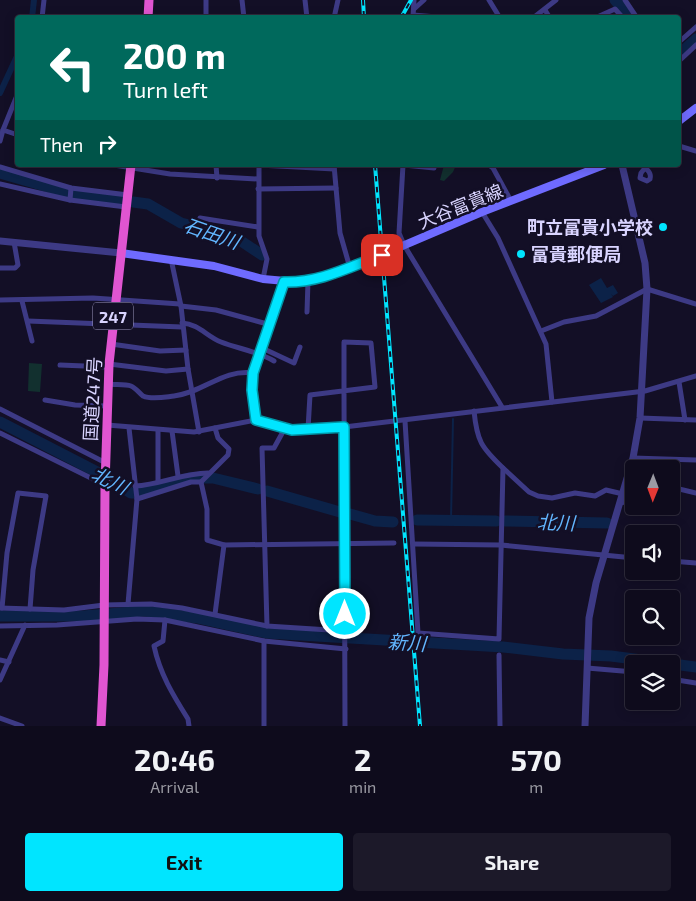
<!DOCTYPE html>
<html lang="en">
<head>
<meta charset="utf-8">
<style>
	:root { --surface:#0e0b1c; --page:#1c1929; --text:#f1f3f6; --muted:#9b9ba3; --line:#2e2b3b; --accent:#00e5ff }
	body { margin:0; font-family:"Exo 2","Noto Sans JP",sans-serif; background:var(--page); color:var(--text); height:100vh; display:flex; flex-direction:column; font-size:19px; white-space:nowrap }
	* { box-sizing:border-box; margin:0 }
	p { font-size:16px; color:var(--muted) }
	.icon { flex:none; width:28px; height:28px; fill:none; stroke:currentColor; stroke-width:2; stroke-linecap:round; stroke-linejoin:round }
	.map { position:relative; height:726px; overflow:hidden }
	.side { display:flex; flex-direction:column; background:var(--surface); flex:1 }
	.side>* { flex:none }
	.hud { position:absolute; left:15px; top:15px; width:666px; height:152px; border-radius:5px; box-shadow:0 2px 12px #0003,0 0 0 1px var(--line); background:#00695c; color:#fff; overflow:hidden }
	.needle { width:32px; rotate:181deg }
	.tools { position:absolute; left:625px; top:460px; display:grid; gap:10px }
	.tools a { display:grid; place-items:center; width:55px; height:55px; border-radius:5px; background:var(--surface); box-shadow:0 2px 12px #0003,0 0 0 1px var(--line); font-size:25px }
	.pin { position:absolute; display:grid; place-items:center; width:42px; height:42px; color:#fff; margin:-21px; border-radius:10px; box-shadow:0 2px 8px #0006 }
	.me { position:absolute; width:55px; margin:-28px; rotate:0deg; stroke-linejoin:round; filter:drop-shadow(0 0 4px #0008) }
	.turn { display:flex; align-items:center; gap:18px; height:105px; padding:0 25px; font-size:22px }
	.turn .icon { width:65px; height:65px; stroke-width:2.5 }
	.turn b { display:block; font-size:35px; line-height:42px }
	.then { display:flex; align-items:center; height:48px; padding:0 25px; background:#0003; gap:10px; font-size:19px }
	.eta { display:flex; justify-content:space-evenly; align-items:center; height:85px; text-align:center }
	.eta b { font-size:30px; font-weight:700; line-height:35px }
	.cta { display:flex; gap:10px; margin-top:auto; padding:10px 25px }
	.cta a { flex:1; height:58px; border-radius:5px; background:var(--accent); color:#111; font-size:20px; font-weight:700; line-height:58px; text-align:center }
	.cta a+a { background:var(--page); color:var(--text) }
	.map>svg:first-child { display:block }
</style>
</head>
<body>
<div class="map">
<svg width="696" height="726" viewBox="0 0 696 726">
	<rect width="100%" height="100%" fill="#130f26"/>
	<g fill="#12302f">
		<polygon points="444,165 456,165 453,172 444,181 440,180"/>
		<polygon points="29,363 42,364 40,392 28,391"/>
	</g>
	<polygon fill="#0c2248" points="601,278 607,288 613,285 618,293 613,296 611,294 613,297 601,303 589,285"/>
	<g fill="none" stroke-linecap="round" stroke-linejoin="round">
		<g stroke="#0c2248" stroke-width="2">
			<polyline points="627,505 634,502"/>
			<polyline points="451,520 453,419"/>
		</g>
		<g stroke="#0c2248" stroke-width="6">
			<polyline points="32,18 34,0"/>
			<polyline points="0,93 18,54"/>
		</g>
		<g stroke="#0c2248" stroke-width="11">
			<polyline points="615,0 630,18"/>
			<polyline points="679,54 696,39"/>
			<polyline points="0,173 69,193"/>
			<polyline points="73,194 119,200"/>
			<polyline points="133,202 148,204 181,223 235,237 262,255"/>
			<polyline points="0,422 97,472 131,493 140,493 189,478 213,478 258,489"/>
			<polyline points="267,491 340,512"/>
			<polyline points="350,514 375,521 393,522"/>
			<polyline points="417,520 496,521"/>
			<polyline points="505,521 607,523"/>
			<polyline points="0,616 83,616 145,611 197,618 266,633 503,647 563,654 611,656 696,667"/>
		</g>
		<g stroke="#3d3a85" stroke-width="5">
			<polyline points="242,0 244,18"/>
			<polyline points="305,0 307,18"/>
			<polyline points="489,0 500,18"/>
			<polyline points="625,0 637,18"/>
			<polyline points="414,9 424,0"/>
			<polyline points="545,10 550,18"/>
			<polyline points="413,15 449,18"/>
			<polyline points="413,17 414,0"/>
			<polyline points="42,18 44,0"/>
			<polyline points="206,18 206,0"/>
			<polyline points="334,18 338,0"/>
			<polyline points="533,18 556,0"/>
			<polyline points="595,18 615,9 623,18"/>
			<polyline points="679,42 696,27"/>
			<polyline points="679,61 696,45"/>
			<polyline points="18,93 3,130 18,135"/>
			<polyline points="0,141 3,130"/>
			<polyline points="679,146 696,151"/>
			<polyline points="114,165 170,174 258,179"/>
			<polyline points="216,165 217,178"/>
			<polyline points="334,165 340,233 350,268"/>
			<polyline points="403,165 399,233 404,245 502,407"/>
			<polyline points="404,165 434,168"/>
			<polyline points="489,165 493,168 511,201"/>
			<path d="M642 165C646 169 652 172 650 179L647 181 640 178 641 173 645 168"/>
			<polyline points="0,167 71,188 128,195"/>
			<polyline points="0,184 70,200 71,188"/>
			<polyline points="258,189 336,188"/>
			<polyline points="70,200 126,207"/>
			<polyline points="482,212 498,238 546,344 552,402"/>
			<polyline points="200,218 258,227"/>
			<polyline points="171,259 181,306 188,369 199,432"/>
			<polyline points="0,268 15,268 18,265 14,242"/>
			<polyline points="263,279 267,259 259,236 259,165 334,169"/>
			<polyline points="0,300 93,298 180,304"/>
			<polyline points="22,301 32,341"/>
			<polyline points="181,306 216,310 271,325"/>
			<polyline points="307,312 308,281"/>
			<polyline points="28,321 182,327"/>
			<path d="M182 323C199 324 206 336 221 342 239 349 257 351 274 361"/>
			<polyline points="541,331 564,322 596,316 647,289 696,304"/>
			<polyline points="111,344 160,351 186,350"/>
			<polyline points="262,348 294,363 300,347"/>
			<polyline points="109,364 166,371 188,369"/>
			<polyline points="60,365 109,367"/>
			<polyline points="679,382 685,420"/>
			<path d="M108 384C115 385 125 384 131 386 136 388 139 393 143 396 152 400 165 397 174 396 205 392 222 369 253 373"/>
			<polyline points="45,400 75,405 108,406"/>
			<polyline points="0,409 106,463"/>
			<polyline points="640,418 696,420"/>
			<polyline points="256,420 252,389 253,373 284,282"/>
			<path d="M405 421 418 633 499 639 503 468C481 447 477 441 474 411"/>
			<polyline points="107,425 194,432 256,420 292,430 344,427 645,391 696,376"/>
			<polyline points="308,429 310,395 375,387 371,343 344,342 344,392 345,726"/>
			<polyline points="172,431 178,476"/>
			<polyline points="0,433 105,485"/>
			<polyline points="633,458 696,460"/>
			<polyline points="503,468 529,492 538,496 552,498 575,493 595,496 606,490 623,494"/>
			<polyline points="158,481 158,430"/>
			<polyline points="201,482 207,509 207,540 224,545 394,543"/>
			<polyline points="201,482 228,455 229,449 218,438 215,428"/>
			<path d="M135 486C160 485 182 473 208 473"/>
			<polyline points="671,487 696,493"/>
			<polyline points="137,499 191,482 201,482"/>
			<polyline points="620,503 634,500"/>
			<polyline points="414,544 501,545 634,558"/>
			<polyline points="671,561 696,563"/>
			<polyline points="128,604 137,499 129,428"/>
			<polyline points="0,608 64,610 104,605 151,604 182,608 267,626 345,631"/>
			<polyline points="2,608 7,553 18,493 46,496 33,570 30,609"/>
			<polyline points="215,614 224,545"/>
			<path d="M165 620 163 641 154 646C160 674 173 695 188 719L189 726"/>
			<polyline points="0,626 57,625 137,619 165,620 264,641 346,649"/>
			<polyline points="267,626 262,448 274,448 285,428"/>
			<polyline points="264,641 264,726"/>
			<polyline points="499,655 500,726"/>
			<polyline points="0,660 9,662"/>
			<polyline points="587,668 634,672"/>
			<polyline points="671,679 696,683"/>
			<polyline points="0,680 25,625"/>
			<polyline points="0,718 22,726"/>
		</g>
		<g stroke="#3d3a85" stroke-width="7">
			<polyline points="0,241 121,253"/>
			<polyline points="585,726 589,618 596,583 633,458 640,418 647,289 645,263 622,165"/>
		</g>
		<g stroke="#6f6bff" stroke-width="8">
			<polyline points="679,121 696,108"/>
			<polyline points="121,253 214,266 263,279 297,282 308,281 346,270 482,212 604,165"/>
		</g>
		<g stroke="#e055d1" stroke-width="9">
			<polyline points="148,18 149,0"/>
			<polyline points="101,726 104,665 105,485 109,364 131,165"/>
		</g>
		<g stroke="#00e5ff" stroke-width="4">
			<g id="rail">
				<polyline points="363,0 364,18"/>
				<polyline points="401,18 411,0"/>
				<polyline points="375,165 420,726"/>
			</g>
		</g>
		<use href="#rail" stroke="#130f26" stroke-width="2" stroke-dasharray="5.5" stroke-linecap="butt"/>
	</g>
	<g fill="none" stroke-linecap="round" stroke-linejoin="round">
		<g stroke="#0095a6" stroke-width="12">
			<path id="route" d="M345 614 344 427 292 430 256 420 252 390 253 373 284 282C320 283 349 267 382 255"/>
		</g>
		<use href="#route" stroke="#00e5ff" stroke-width="9"/>
	</g>
	<g fill="#00e5ff" stroke="#130f26" stroke-width="2">
		<circle cx="663" cy="227" r="5"/>
		<circle cx="521" cy="254" r="5"/>
	</g>
	<g text-anchor="middle" dominant-baseline="central" stroke-width="5" stroke-linejoin="round" paint-order="stroke">
		<rect fill="#130f26" stroke="#9e99be" stroke-width="1" x="93" y="302.5" width="40" height="27" rx="4"/>
		<g font-size="16" font-weight="bold" fill="#d9d4ff">
			<text x="113" y="316">247</text>
		</g>
		<g font-size="18" fill="#d9d4ff" stroke="#130f26">
			<text transform="translate(460 206) rotate(-22)">大谷富貴線</text>
			<text transform="translate(92 399) rotate(-87)">国道247号</text>
		</g>
		<g font-size="18" font-weight="bold" fill="#d9d4ff" stroke="#130f26" text-anchor="end">
			<text x="653" y="227">町立富貴小学校</text>
			<text x="531" y="254" text-anchor="start">富貴郵便局</text>
		</g>
		<g font-size="19" font-style="italic" fill="#62b6ff" stroke="#130f26">
			<text transform="translate(212 233) rotate(19)">石田川</text>
			<text transform="translate(110 480) rotate(26)">北川</text>
			<text transform="translate(556 522) rotate(2)">北川</text>
			<text transform="translate(407 642) rotate(4)">新川</text>
		</g>
	</g>
</svg>
<div class="tools">
<a><svg class="needle" viewBox="-14 -14 28 28"><path d="M0-13l5 13h-10z" fill="#e53935"/><path d="M0 13l5-13h-10z" fill="#9b9ba3"/></svg></a>
<a><svg class="icon" aria-label="sound" viewBox="0 0 24 24"><path d="M4 9h4l5-4v14l-5-4H4zM17 9q2 3 0 6"/></svg></a>
<a><svg class="icon" aria-label="search" viewBox="0 0 24 24"><circle cx="10" cy="10" r="6"/><path d="M15 15l6 6"/></svg></a>
<a><svg class="icon" aria-label="layers" viewBox="0 0 24 24"><path d="M12 4l9 5-9 5-9-5zM3 14l9 5 9-5"/></svg></a>
</div>
<div class="pin" style="left:382px;top:255px;background:#d93025"><svg class="icon" aria-label="arrive" viewBox="0 0 24 24"><path d="M6 21V4h12l-3 4 3 4H6"/></svg></div>
<svg class="me" style="left:345px;top:614px" viewBox="-20 -20 40 40"><circle r="17" fill="#00e5ff" stroke="#fff" stroke-width="3"/><path d="M0-11L8 9 0 5-8 9z" fill="#fff"/></svg>
<div class="hud">
<div class="turn"><svg class="icon" aria-label="left" viewBox="0 0 24 24"><path d="M17 20v-9H6M10 6l-5 5 5 5"/></svg><div><b>200 m</b>Turn left</div></div>
<div class="then">Then<svg class="icon" aria-label="right" viewBox="0 0 24 24"><path d="M7 20v-9h11M14 6l5 5-5 5"/></svg></div>
</div>
</div>
<section class="side">
<div class="eta">
<div><b>20:46</b><p>Arrival</p></div>
<div><b>2</b><p>min</p></div>
<div><b>570</b><p>m</p></div>
</div>
<div class="cta"><a>Exit</a><a>Share</a></div>
</section>
</body>
</html>
